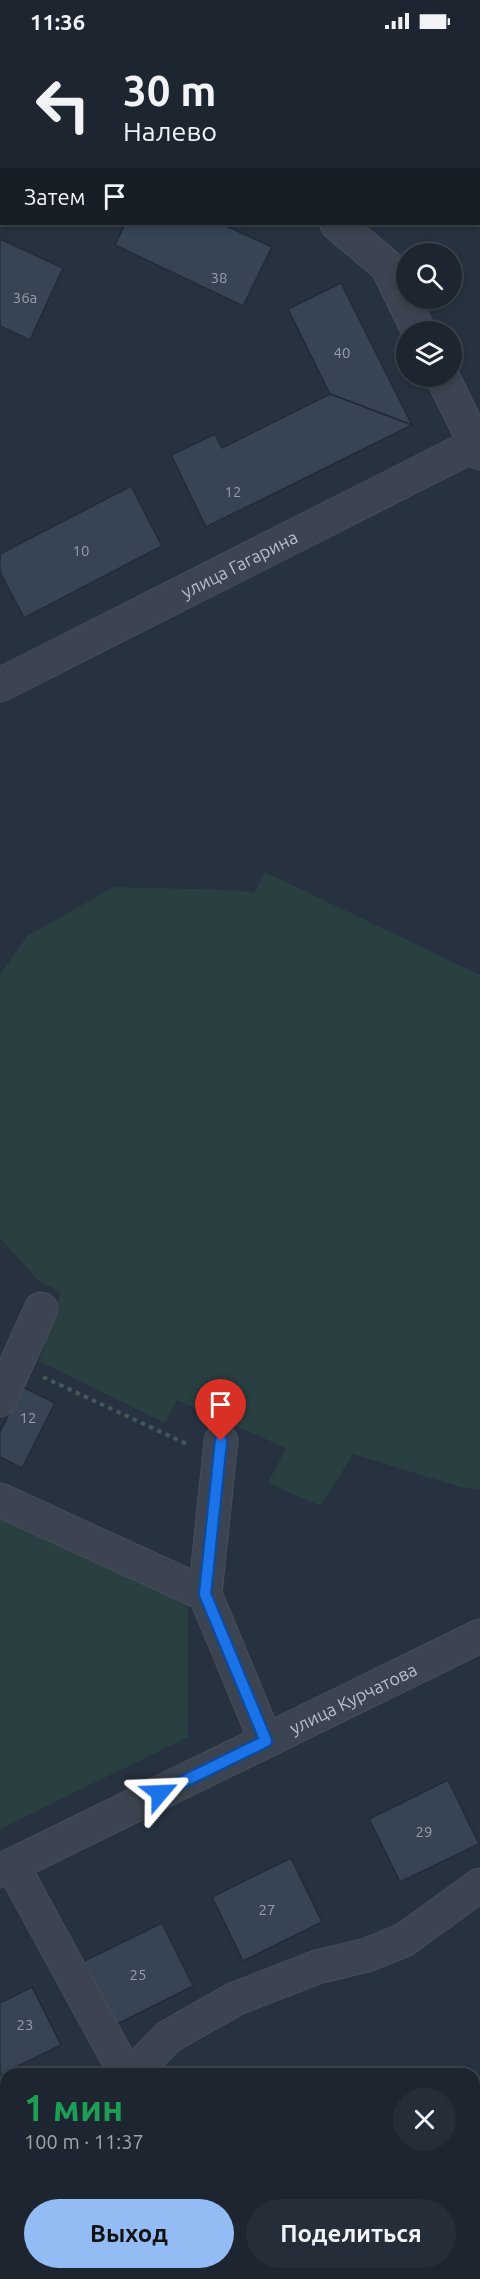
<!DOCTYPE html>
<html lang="ru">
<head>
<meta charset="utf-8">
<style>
	:root { --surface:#1d2630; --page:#252e38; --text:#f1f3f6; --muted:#a0a5ab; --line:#3b434c; --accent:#93bbf4 }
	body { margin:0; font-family:Ubuntu,sans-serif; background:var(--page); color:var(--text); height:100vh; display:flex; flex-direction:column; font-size:22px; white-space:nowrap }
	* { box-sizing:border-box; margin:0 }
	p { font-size:20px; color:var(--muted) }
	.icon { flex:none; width:33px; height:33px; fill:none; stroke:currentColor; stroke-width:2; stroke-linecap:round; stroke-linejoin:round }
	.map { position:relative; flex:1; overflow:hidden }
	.sheet { position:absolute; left:0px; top:2026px; width:480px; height:212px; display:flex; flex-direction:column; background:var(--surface); border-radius:18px 18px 0 0; box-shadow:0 3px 9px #0003,0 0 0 2px var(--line) }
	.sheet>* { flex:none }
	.guide { position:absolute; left:0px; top:0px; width:480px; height:183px; box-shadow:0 3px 9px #0003,0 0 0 2px var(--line); background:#1d2630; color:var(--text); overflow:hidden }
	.tools { position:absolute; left:396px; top:201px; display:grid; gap:12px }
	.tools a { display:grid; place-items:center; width:66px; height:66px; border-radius:50%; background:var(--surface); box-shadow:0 3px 9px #0003,0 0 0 2px var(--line); font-size:30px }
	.pin { position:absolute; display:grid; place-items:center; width:51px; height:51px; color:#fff; margin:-62px -26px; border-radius:50% 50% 50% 0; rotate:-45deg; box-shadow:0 0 6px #0007 }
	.pin .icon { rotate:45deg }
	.me { position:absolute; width:66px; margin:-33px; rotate:64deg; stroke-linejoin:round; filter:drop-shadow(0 0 4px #0008) }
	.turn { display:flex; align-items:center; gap:21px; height:126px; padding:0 24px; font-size:27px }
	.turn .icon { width:78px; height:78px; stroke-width:2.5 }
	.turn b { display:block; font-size:42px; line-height:51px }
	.then { display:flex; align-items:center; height:57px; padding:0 24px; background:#0003; gap:12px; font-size:22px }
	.round { display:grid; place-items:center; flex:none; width:63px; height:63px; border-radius:32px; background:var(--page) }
	.summary { display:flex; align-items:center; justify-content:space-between; height:102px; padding:0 24px }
	h1 { font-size:36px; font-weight:600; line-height:45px; color:#1e9e55 }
	.cta { display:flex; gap:12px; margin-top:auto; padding:12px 24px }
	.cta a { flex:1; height:69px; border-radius:36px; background:var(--accent); color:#111; font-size:24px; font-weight:600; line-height:69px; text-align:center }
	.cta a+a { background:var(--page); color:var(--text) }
	.status { display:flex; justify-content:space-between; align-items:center; height:42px; padding:0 30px; background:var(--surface); direction:ltr }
	.status svg { height:16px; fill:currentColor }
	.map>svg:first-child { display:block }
</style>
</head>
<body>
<div class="status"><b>11:36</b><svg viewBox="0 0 49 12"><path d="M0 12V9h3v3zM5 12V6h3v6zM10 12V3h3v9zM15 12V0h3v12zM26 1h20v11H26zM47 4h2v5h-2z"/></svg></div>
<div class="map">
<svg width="480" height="2237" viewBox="0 0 480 2237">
	<rect width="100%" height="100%" fill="#273240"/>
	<g fill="#293f41">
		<polygon points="265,830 480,933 480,1448 460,1445 353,1412 321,1464 268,1441 286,1406 177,1358 165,1381 39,1319 61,1251 38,1238 0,1196 0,933 27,894 114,845 235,848 254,851"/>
		<polygon points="0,1476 188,1562 188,1695 0,1787"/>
	</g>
	<g fill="#364454" stroke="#222b37" stroke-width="1.5">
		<polygon points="125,182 222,182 272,205 243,264 115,203"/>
		<polygon points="0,197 63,226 30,298 0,284"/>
		<polygon points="341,241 412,383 330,352 288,267"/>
		<polygon points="330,352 412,383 206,485 171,413 215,392 222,406"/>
		<polygon points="131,444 162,504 24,576 0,530 0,512"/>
		<polygon points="23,1345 55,1361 22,1426 0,1415 0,1390"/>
		<polygon points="448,1738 479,1802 400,1840 369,1777"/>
		<polygon points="291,1816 322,1880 243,1919 212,1855"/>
		<polygon points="162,1881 193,1944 115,1983 84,1919"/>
		<polygon points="32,1945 61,2003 0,2033 0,1961"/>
		<polygon points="480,2062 480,2109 474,2112 474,2065"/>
		<polygon points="0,2068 6,2080 6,2106 0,2109"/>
		<polygon points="141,2232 224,2232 226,2237 144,2237"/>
		<polygon points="414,2232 426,2232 428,2237 403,2237"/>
	</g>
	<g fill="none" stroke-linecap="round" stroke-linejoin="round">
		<g stroke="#454d59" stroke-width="35">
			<g id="minor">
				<polyline points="388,2 388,0"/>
				<polyline points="0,15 2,15"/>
				<polyline points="337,182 387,224 419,290"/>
				<polyline points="442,334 480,411"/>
				<path id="s1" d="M0 643 480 400"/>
				<polyline points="0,1358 41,1267"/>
				<polyline points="221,1399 205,1552 266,1699"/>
				<polyline points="0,1458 205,1552"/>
				<polyline points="12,1823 126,2032"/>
				<path id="s2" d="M0 1829 480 1594"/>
				<polyline points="132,2032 168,1995 235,1957 317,1925 367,1913 404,1898 480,1843"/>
				<polyline points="0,2121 6,2118"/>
				<polyline points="474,2160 480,2157"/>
				<polyline points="326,2237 336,2232"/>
			</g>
		</g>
		<polyline stroke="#425859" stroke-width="4" stroke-dasharray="4.5 4.5" stroke-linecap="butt" points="43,1335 189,1403"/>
		<use href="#minor" stroke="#3b4450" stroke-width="33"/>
	</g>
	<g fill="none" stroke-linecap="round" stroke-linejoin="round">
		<g stroke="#114b97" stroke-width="15">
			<polyline id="route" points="160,1751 266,1699 205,1552 221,1399"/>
		</g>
		<use href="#route" stroke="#1a73e8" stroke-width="10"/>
	</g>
	<g text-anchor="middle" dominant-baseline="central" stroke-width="6" stroke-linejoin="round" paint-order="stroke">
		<g font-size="15" fill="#969fab">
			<text x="219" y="235">38</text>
			<text x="25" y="255">36а</text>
			<text x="342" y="310">40</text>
			<text x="233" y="449">12</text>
			<text x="81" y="508">10</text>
			<text x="28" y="1375">12</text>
			<text x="424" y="1789">29</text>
			<text x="267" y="1867">27</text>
			<text x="138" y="1932">25</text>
			<text x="25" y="1982">23</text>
		</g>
		<g font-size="18" fill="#b8bfca" stroke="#202935">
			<text stroke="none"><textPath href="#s1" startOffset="268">улица Гагарина</textPath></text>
			<text stroke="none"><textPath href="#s2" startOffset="393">улица Курчатова</textPath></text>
		</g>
	</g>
</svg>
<div class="tools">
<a><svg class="icon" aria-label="search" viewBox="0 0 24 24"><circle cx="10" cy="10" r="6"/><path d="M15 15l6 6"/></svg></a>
<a><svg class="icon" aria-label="layers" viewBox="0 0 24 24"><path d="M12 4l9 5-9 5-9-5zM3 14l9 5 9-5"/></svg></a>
</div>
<div class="pin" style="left:221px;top:1399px;background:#d93025"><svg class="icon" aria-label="arrive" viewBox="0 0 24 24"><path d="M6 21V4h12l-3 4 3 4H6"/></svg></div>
<svg class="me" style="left:160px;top:1751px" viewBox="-20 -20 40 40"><path d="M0-17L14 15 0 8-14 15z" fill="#1a73e8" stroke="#fff" stroke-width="4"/></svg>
<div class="guide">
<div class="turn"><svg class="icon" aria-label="left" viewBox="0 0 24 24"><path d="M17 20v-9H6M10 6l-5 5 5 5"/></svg><div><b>30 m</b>Налево</div></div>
<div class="then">Затем<svg class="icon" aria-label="arrive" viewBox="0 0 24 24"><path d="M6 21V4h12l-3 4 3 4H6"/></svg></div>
</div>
<section class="sheet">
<div class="summary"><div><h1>1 мин</h1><p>100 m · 11:37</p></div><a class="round"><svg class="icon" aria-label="close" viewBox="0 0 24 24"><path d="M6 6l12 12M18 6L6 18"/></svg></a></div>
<div class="cta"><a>Выход</a><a>Поделиться</a></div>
</section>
</div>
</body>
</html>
